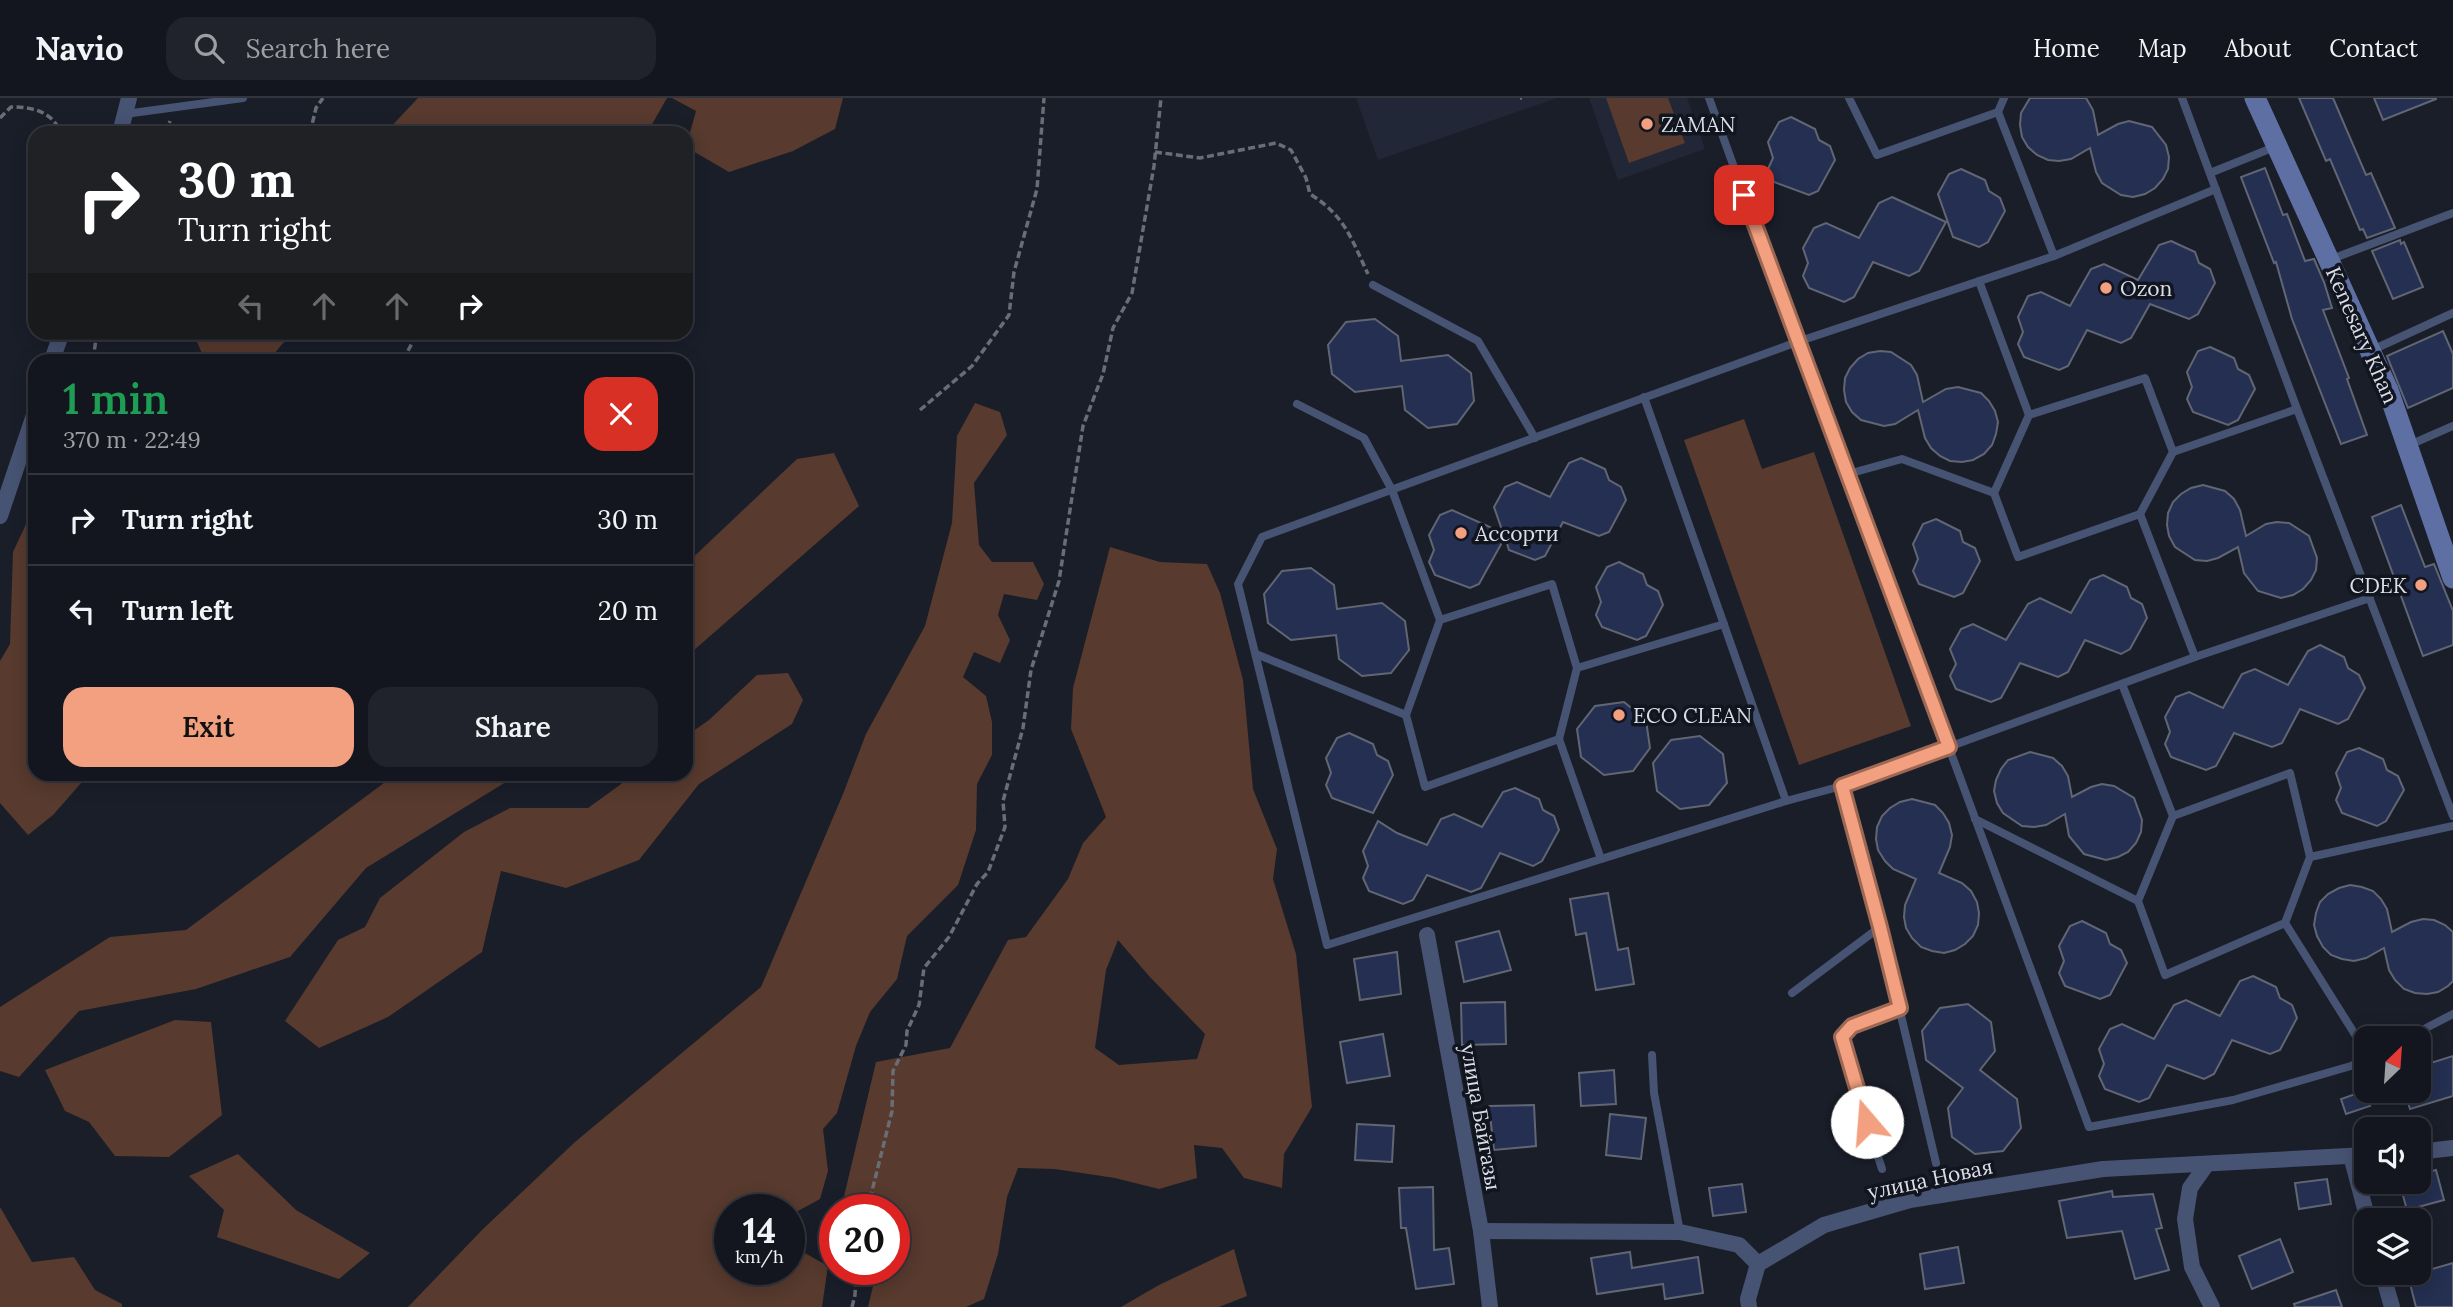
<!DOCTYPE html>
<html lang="en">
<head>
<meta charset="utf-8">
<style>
	:root { --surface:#14161f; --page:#21232c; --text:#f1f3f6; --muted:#9d9fa4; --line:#33353d; --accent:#f2a07f }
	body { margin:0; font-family:Lora,serif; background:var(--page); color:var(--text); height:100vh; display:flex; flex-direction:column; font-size:26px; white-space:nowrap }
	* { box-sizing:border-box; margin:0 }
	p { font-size:23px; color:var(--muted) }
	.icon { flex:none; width:38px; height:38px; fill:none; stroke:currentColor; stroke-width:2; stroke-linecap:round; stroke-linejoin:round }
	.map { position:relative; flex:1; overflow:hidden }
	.side { position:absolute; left:28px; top:256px; width:665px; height:427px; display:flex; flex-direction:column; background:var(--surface); border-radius:21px; box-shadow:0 4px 18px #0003,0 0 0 2px var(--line) }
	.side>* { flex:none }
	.top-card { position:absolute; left:28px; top:28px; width:665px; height:214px; border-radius:21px; box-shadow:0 4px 18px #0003,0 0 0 2px var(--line); background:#202124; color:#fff; overflow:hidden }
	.needle { width:46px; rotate:25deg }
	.buttons { position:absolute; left:2354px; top:928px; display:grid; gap:14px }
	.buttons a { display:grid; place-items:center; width:77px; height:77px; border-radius:14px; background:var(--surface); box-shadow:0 4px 18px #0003,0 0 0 2px var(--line); font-size:35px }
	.speed { position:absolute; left:714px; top:1096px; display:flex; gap:14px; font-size:35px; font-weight:700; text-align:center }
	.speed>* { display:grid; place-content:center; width:91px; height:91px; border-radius:50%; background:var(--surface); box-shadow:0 4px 18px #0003,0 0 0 2px var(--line); line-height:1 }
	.speed small { font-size:18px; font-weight:400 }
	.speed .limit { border:10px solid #d22; background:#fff; color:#111 }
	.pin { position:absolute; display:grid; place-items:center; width:60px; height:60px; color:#fff; margin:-30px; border-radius:14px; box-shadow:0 4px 10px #0006 }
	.me { position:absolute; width:77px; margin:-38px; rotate:342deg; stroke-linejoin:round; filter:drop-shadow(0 0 5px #0008) }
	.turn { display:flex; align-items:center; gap:24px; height:147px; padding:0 35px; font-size:32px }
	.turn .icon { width:91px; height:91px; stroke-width:2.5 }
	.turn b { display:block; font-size:49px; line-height:60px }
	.lanes { display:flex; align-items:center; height:66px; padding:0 35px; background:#0003; justify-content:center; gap:35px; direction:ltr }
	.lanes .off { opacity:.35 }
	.round { display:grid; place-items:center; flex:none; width:74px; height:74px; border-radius:21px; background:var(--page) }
	.head { display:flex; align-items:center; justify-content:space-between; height:119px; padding:0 35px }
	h1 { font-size:42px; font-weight:600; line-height:52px; color:#1e9e55 }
	.cta { display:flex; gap:14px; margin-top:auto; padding:14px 35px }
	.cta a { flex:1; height:80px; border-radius:21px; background:var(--accent); color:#111; font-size:28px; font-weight:600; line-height:80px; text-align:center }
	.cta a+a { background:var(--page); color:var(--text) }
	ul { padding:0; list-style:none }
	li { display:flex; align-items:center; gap:21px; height:91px; padding:0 35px; border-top:2px solid var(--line) }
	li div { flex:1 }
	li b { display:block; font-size:26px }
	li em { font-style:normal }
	header { display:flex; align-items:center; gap:42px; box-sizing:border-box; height:98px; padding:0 35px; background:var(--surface); border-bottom:2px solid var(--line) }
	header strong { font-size:33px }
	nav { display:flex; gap:38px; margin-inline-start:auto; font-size:24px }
	.search { width:490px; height:63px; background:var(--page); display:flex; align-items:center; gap:18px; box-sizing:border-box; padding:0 24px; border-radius:21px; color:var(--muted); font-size:26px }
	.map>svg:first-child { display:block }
</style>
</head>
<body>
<header>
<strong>Navio</strong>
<div class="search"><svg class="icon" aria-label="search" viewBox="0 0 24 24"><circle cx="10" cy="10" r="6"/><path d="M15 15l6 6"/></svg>Search here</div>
<nav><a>Home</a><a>Map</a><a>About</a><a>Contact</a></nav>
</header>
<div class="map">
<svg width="2453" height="1209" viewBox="0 0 2453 1209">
	<rect width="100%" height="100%" fill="#1a1e29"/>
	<g fill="#212737">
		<polygon points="1356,0 1557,0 1378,62"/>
		<polygon points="1589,0 1687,0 1705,51 1618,82"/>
	</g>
	<g fill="#583a2e" fill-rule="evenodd">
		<polygon points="418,0 667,0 647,35 385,35"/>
		<polygon points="672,0 843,0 835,31 793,53 729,74 686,49 696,13"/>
		<polygon points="1606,0 1668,0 1685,45 1629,65"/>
		<polygon points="193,235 305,235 283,245 269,262 205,262"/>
		<path d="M975 305 1000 314 1007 337 974 385 979 447 992 464H1033L1044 486 1037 502 1004 496 998 517 1010 542 1000 565 974 554 963 579 986 598 992 624V657L977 686 976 732 958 787 907 838 897 881 870 914 856 948 837 1015 823 1031 828 1073 820 1101 796 1114 794 1149 828 1168 822 1209H408L483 1131 575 1044 761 889 843 696 866 636 925 528 952 425 957 338ZM730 1111H789V1171H730Z"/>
		<polygon points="1744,321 1762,371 1814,354 1911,628 1799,667 1684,342"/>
		<polygon points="834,355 859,408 686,559 686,466 797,361"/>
		<polygon points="35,407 35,676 89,676 53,717 28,737 0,705 0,563 10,546 13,454"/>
		<path d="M1110 449 1160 464 1207 466 1220 495 1243 582 1253 691 1277 751 1273 781 1296 856 1312 1009 1284 1056 1282 1090 1244 1080 1222 1050 1194 1047 1197 1080 1159 1091 1115 1080 1055 1071 1018 1070 1007 1099 998 1156 984 1201 966 1209H868L874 1184 858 1171H894V1111H841L876 964 950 950 1008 842 1026 839 1068 781 1083 745 1106 719 1071 631 1073 590ZM1118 842 1149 878 1205 936 1197 961 1119 967 1095 950 1106 872Z"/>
		<polygon points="788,575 803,602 792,626 699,686 639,762 566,790 501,773 482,854 388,919 319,950 285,923 338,842 365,829 380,800 464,734 510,710 588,710 635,676 686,676 686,638 709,622 757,577"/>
		<polygon points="396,676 519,676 366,770 290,859 196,891 79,913 19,979 0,973 0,909 110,839 186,832"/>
		<polygon points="175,922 211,924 222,1017 169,1059 115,1058 89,1024 65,1013 45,972"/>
		<polygon points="238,1056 296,1112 370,1155 339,1181 217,1139 224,1112 189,1078"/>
		<polygon points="0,1109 32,1164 74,1159 95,1192 122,1206 122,1209 0,1209"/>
		<polygon points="1234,1151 1247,1198 1219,1209 1121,1209 1159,1187"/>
	</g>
	<g fill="#242f51" stroke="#616674" stroke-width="2">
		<polygon points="2030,0 2086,0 2093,12 2098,37 2118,26 2129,23 2152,29 2166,47 2169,59 2168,71 2163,81 2155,90 2145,96 2133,99 2121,97 2102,85 2096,74 2090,50 2071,61 2059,63 2048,62 2037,57 2028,49 2022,39 2020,27 2021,15"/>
		<polygon points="2299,0 2333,0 2366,77 2371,75 2395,130 2367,140 2363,131 2360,132 2330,61 2326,63"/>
		<polygon points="2374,0 2436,0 2436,1 2383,22"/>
		<polygon points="1791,19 1815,31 1819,42 1830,48 1835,62 1818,93 1809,97 1774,84 1768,71 1773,60 1768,44 1779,24"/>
		<polygon points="2265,70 2283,117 2287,116 2305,163 2314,161 2324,184 2332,210 2323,212 2349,280 2347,281 2367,337 2341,346 2292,221 2276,164 2274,165 2241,79"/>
		<polygon points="1961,71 1985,82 1989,93 2000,100 2005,113 1988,144 1979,149 1953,139 1938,96 1949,76"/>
		<polygon points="1892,99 1946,124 1919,173 1909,178 1873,164 1854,199 1844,204 1809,190 1803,178 1808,165 1803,150 1814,130 1826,125 1859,140 1879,105"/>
		<polygon points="2400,142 2401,146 2404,144 2423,189 2393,201 2372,153"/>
		<polygon points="2171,143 2195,154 2199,165 2210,171 2215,185 2198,216 2189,221 2150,206 2131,240 2121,245 2087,232 2068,268 2059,272 2024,259 2018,246 2023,234 2018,219 2028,198 2041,194 2070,208 2091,171 2104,166 2138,182 2159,147"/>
		<polygon points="1375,221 1398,238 1401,263 1448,257 1471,275 1474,303 1457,326 1428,330 1405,312 1402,288 1355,294 1332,276 1328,247 1346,224"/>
		<polygon points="2443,233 2453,256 2453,290 2408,310 2387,258"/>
		<polygon points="2210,249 2234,260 2238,271 2249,277 2255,291 2238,322 2228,327 2193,314 2187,301 2192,289 2187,274 2198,253"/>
		<polygon points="1880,253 1891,254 1911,267 1917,277 1923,304 1946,291 1958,289 1981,295 1989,303 1995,313 1998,324 1996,336 1992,347 1984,356 1973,362 1962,364 1950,363 1940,358 1931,350 1925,340 1918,312 1895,326 1884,328 1861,322 1852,314 1846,304 1844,292 1845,280 1850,270 1858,261 1868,255"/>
		<polygon points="1581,360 1605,371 1609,382 1621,389 1626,402 1609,434 1599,438 1563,424 1545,458 1535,462 1509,452 1505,439 1479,486 1470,490 1435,477 1429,464 1434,452 1429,437 1440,417 1452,412 1503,435 1494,409 1505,389 1517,384 1550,399 1569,365"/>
		<polygon points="2203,387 2225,393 2234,401 2240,412 2246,438 2266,426 2277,424 2289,425 2309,438 2317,460 2316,472 2311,482 2303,491 2293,497 2281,500 2258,493 2244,475 2238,449 2218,460 2207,463 2195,462 2175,449 2169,438 2167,427 2168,415 2173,404 2181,396 2191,390"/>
		<polygon points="2401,407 2425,469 2434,466 2453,513 2453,547 2423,558 2372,419"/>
		<polygon points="1936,421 1960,433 1963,444 1975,450 1980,463 1963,495 1954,499 1919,486 1913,473 1918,461 1913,446 1923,426"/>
		<polygon points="1619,464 1643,476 1647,487 1658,493 1663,507 1646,538 1637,542 1602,529 1596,517 1601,504 1596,489 1607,469"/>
		<polygon points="1311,470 1334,487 1337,511 1382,505 1405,523 1409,552 1391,575 1362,578 1339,561 1336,537 1291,542 1268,525 1264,496 1282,473"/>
		<polygon points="2103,477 2127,489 2131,500 2142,506 2147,520 2130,551 2121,556 2085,542 2068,574 2058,579 2020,565 2001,600 1991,604 1956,591 1950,578 1956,566 1950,551 1961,531 1973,526 2006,542 2028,506 2040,500 2071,515 2090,482"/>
		<polygon points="2320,547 2344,559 2348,570 2359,577 2365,590 2348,621 2338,626 2300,611 2282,645 2272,649 2234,635 2216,668 2206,672 2171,659 2165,646 2170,634 2165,619 2176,599 2189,594 2223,610 2242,576 2255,571 2288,587 2308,553"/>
		<polygon points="1624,604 1646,622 1650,650 1633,673 1604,677 1581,659 1577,631 1595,608"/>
		<polygon points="1349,635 1373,646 1377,657 1388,663 1393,677 1373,715 1332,700 1326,687 1331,675 1326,660 1337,640"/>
		<polygon points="1700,638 1723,656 1727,685 1709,707 1680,711 1657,693 1653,665 1671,642"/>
		<polygon points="2359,650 2383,661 2387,672 2398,678 2404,692 2386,723 2377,728 2342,715 2336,702 2341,690 2336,675 2347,654"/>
		<polygon points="2030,654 2053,660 2062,668 2068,678 2072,699 2091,689 2102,686 2114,688 2134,700 2142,722 2141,734 2136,745 2128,754 2118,759 2106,762 2084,756 2069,738 2065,716 2046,727 2034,729 2022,728 2003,715 1997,705 1994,693 1996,682 2001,671 2008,662"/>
		<polygon points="1515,690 1539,701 1543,712 1554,718 1559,732 1542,763 1533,768 1500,755 1481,790 1471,794 1427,777 1413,802 1403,806 1369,793 1363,780 1368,768 1363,753 1378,723 1397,735 1427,747 1441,721 1454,716 1482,729 1503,694"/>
		<polygon points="1912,701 1935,707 1943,715 1949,725 1952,737 1950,749 1939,775 1962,785 1971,793 1977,804 1979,815 1978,827 1973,838 1965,846 1955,852 1944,855 1932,853 1921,849 1912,840 1906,830 1904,819 1905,807 1916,781 1893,771 1885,763 1878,752 1876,741 1877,729 1882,718 1890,710 1900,704"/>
		<polygon points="2350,787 2362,789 2373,793 2381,801 2387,811 2392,834 2411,824 2423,821 2434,822 2445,827 2453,834 2453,883 2448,888 2438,894 2427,896 2415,895 2404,891 2395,882 2389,872 2384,850 2366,860 2354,863 2342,861 2331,857 2323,849 2317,838 2314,827 2316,815 2320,804 2328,796 2339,790"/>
		<polygon points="1608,795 1618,852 1628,850 1634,886 1596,892 1586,835 1576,837 1570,801"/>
		<polygon points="2082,823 2106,835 2110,846 2121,852 2127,865 2110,897 2100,901 2065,888 2059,875 2064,863 2059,848 2070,828"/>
		<polygon points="1499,833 1511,872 1464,884 1456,844"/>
		<polygon points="1397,854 1401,896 1360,902 1354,861"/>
		<polygon points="2253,878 2276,889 2280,900 2292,907 2297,920 2280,952 2270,956 2232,942 2214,976 2204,981 2167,967 2149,1000 2139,1004 2105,991 2099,978 2104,966 2099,951 2110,931 2122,926 2154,941 2174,907 2186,902 2220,918 2240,883"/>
		<polygon points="1505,904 1506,946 1462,947 1461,905"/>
		<polygon points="1968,906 1991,924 1995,953 1980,972 2017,1001 2021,1030 2003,1053 1975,1056 1952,1039 1948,1010 1963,990 1926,962 1922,933 1940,910"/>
		<polygon points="1383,936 1390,978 1347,985 1340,944"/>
		<polygon points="2453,958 2453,998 2410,1011 2404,992 2418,992 2418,969"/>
		<polygon points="1614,972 1616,1006 1581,1008 1579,975"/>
		<polygon points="2364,993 2370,1008 2346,1016 2341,1001"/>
		<polygon points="1534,1007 1536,1048 1494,1052 1489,1008"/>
		<polygon points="1610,1016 1646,1020 1641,1061 1606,1057"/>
		<polygon points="1357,1026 1394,1028 1392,1064 1355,1062"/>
		<polygon points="2436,1072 2444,1102 2407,1112 2399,1083 2418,1083 2418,1077"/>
		<polygon points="2327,1081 2331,1106 2299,1111 2295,1085"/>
		<polygon points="1742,1086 1746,1114 1713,1118 1709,1090"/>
		<polygon points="1433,1089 1434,1152 1449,1150 1454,1186 1416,1191 1406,1130 1401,1130 1399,1090"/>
		<polygon points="2112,1093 2113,1099 2153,1096 2162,1130 2156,1131 2169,1172 2135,1181 2122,1133 2067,1140 2059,1103"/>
		<polygon points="2280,1141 2293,1174 2252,1191 2239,1158"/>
		<polygon points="1958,1149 1964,1185 1925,1191 1920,1156"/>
		<polygon points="1630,1154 1632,1170 1698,1159 1703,1195 1665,1201 1663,1186 1597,1196 1591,1160"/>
		<polygon points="2453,1165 2453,1209 2416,1209 2408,1178"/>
		<polygon points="2336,1192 2342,1209 2295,1209 2294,1206"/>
	</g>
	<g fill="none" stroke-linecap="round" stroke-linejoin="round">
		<g stroke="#696d76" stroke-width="3.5" stroke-dasharray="7 3.5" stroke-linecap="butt">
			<polyline points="1520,0 1522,0"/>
			<path d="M0 20 11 9C32 9 52 13 61 35"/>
			<polyline points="166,35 170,23"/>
			<polyline points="310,35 316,10 323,0"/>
			<path d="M1155 54 1200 60 1276 45 1291 52 1306 80 1310 96C1345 118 1351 140 1368 176"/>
			<polyline points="93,262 97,234"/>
			<polyline points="403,262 418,234"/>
			<polyline points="920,312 972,268 1009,217 1014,174 1037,91 1044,0"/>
			<polyline points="869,1111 869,1105 892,1013 893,973 906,947 907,933 919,907 924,870 949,839 977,786 988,774 1005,729 1003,703 1023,630 1031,572 1059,483 1083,328 1103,276 1113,230 1132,195 1154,68 1161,0"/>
			<polyline points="852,1209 855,1197 856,1171"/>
		</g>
		<g stroke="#475373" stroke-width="8">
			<polyline points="1709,0 1797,244 1262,439 1238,486 1327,847 1786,703 1842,688 2195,559 2370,500"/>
			<polyline points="1849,0 1877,57 1998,14 2004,0"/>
			<polyline points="2182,0 2297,311 2453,718"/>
			<polyline points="1998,14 2054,158"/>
			<polyline points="125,16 243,0"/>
			<polyline points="2210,75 2277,48"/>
			<polyline points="2216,91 2054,158 1797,244 1848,376 2089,1029 2233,1002 2351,968 2366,960"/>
			<polyline points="2329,162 2453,115"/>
			<polyline points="1979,183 2029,317 2145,280 2173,354 2140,416 2018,459 1994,395 2029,317"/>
			<polyline points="1373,187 1478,243 1535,340"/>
			<polyline points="2370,253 2453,215"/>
			<polyline points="1644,299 1786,703"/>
			<polyline points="1297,306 1364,340 1392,392 1440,522 1552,486 1577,570 1559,641 1425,689 1406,617 1440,522"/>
			<polyline points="2407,348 2453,328"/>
			<polyline points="2173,354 2297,311"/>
			<polyline points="1848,376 1902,361 1994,395"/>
			<polyline points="2140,416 2195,559"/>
			<polyline points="1256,556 1406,617"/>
			<polyline points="1577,570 1724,526"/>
			<polyline points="2122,586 2173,718 2290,675 2310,759 2285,825 2165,877 2138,803 2173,718"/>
			<polyline points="1559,641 1601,761"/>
			<polyline points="1842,688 1880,829 1936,1065"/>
			<polyline points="1975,721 2138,803"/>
			<polyline points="2310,759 2453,728"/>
			<polyline points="2285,825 2366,954"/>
			<polyline points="1792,895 1880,829"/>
			<polyline points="2407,940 2453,916"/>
			<polyline points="1652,957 1654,995 1680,1134"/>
			<polyline points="1882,1071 1844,953 1842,939 1851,928 1900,910"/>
		</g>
		<g stroke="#475373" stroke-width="16">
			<polyline points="120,35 129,0"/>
			<polyline points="52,262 62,234"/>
			<polyline points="0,418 35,314"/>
			<polyline points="1427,837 1481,1133 1490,1209"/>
			<polyline points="2418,1054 2453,1050"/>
			<polyline points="2351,1058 2368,1122"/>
			<polyline points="2207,1066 2190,1090 2185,1121 2192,1169 2212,1209"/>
			<polyline points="1481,1133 1680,1134 1739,1147 1758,1166 1824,1127 1910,1102 2103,1071 2366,1057"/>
			<polyline points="2382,1174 2392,1209"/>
			<polyline points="1749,1209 1748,1201 1758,1166"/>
		</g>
		<polyline stroke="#5e6fa3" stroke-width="21" points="2255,0 2388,292 2453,480"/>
	</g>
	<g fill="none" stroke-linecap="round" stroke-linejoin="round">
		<g stroke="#9d6853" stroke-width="18">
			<polyline id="route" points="1744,97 1949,649 1842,688 1880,829 1900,910 1852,928 1842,939 1867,1024"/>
		</g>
		<use href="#route" stroke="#f2a07f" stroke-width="12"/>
	</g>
	<g fill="#f2a07f" stroke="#11151f" stroke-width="2.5">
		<circle cx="1647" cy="26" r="7"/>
		<circle cx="2106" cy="190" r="7"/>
		<circle cx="1461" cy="435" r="7"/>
		<circle cx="2421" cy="487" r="7"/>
		<circle cx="1619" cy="617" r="7"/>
	</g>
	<g text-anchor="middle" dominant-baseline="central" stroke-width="7" stroke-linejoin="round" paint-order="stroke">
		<g font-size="21" fill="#dbdee5" stroke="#11151f" text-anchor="start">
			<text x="1661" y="26">ZAMAN</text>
			<text x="2120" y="190">Ozon</text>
			<text x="1475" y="435">Ассорти</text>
			<text x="2407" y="487" text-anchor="end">CDEK</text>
			<text x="1633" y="617">ECO CLEAN</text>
		</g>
		<g font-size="21" fill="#dbdee5" stroke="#11151f">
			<text transform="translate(2362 237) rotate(66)">Kenesary Khan</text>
			<text transform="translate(1481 1019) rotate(80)">улица Байгазы</text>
			<text transform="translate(1930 1081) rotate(-12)">улица Новая</text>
		</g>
	</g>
</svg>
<div class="buttons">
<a><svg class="needle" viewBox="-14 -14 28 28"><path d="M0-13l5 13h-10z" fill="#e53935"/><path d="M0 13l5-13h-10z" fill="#9d9fa4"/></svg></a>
<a><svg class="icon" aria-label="sound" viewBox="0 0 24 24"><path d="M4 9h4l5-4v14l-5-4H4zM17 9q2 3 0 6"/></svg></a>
<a><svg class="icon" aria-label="layers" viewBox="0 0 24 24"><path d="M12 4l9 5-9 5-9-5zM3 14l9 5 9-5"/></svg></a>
</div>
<div class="speed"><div>14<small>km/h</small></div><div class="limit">20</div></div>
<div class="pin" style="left:1744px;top:97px;background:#d93025"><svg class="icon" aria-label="arrive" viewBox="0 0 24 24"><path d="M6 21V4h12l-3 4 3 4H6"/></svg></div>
<svg class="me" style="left:1867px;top:1024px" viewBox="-20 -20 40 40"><circle r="19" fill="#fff"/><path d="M0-13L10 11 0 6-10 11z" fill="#f2a07f"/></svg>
<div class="top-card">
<div class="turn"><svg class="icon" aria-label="right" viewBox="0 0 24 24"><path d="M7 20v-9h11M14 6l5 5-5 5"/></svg><div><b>30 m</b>Turn right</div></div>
<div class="lanes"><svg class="icon off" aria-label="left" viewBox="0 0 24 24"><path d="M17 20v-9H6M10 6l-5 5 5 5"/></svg><svg class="icon off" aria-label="ahead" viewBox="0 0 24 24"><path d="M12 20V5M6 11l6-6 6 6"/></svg><svg class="icon off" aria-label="ahead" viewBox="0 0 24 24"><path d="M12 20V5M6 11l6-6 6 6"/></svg><svg class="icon" aria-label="right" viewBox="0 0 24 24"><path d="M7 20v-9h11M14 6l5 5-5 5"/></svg></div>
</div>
<section class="side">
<div class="head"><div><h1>1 min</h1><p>370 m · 22:49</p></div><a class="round" style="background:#d93025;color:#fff"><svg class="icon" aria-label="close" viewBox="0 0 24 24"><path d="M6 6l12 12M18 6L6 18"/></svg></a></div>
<ul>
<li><svg class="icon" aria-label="right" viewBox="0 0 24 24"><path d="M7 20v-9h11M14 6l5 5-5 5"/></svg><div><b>Turn right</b></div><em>30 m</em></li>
<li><svg class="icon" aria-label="left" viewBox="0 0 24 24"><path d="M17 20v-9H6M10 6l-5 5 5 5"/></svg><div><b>Turn left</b></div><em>20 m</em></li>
</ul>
<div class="cta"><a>Exit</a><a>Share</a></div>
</section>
</div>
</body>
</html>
